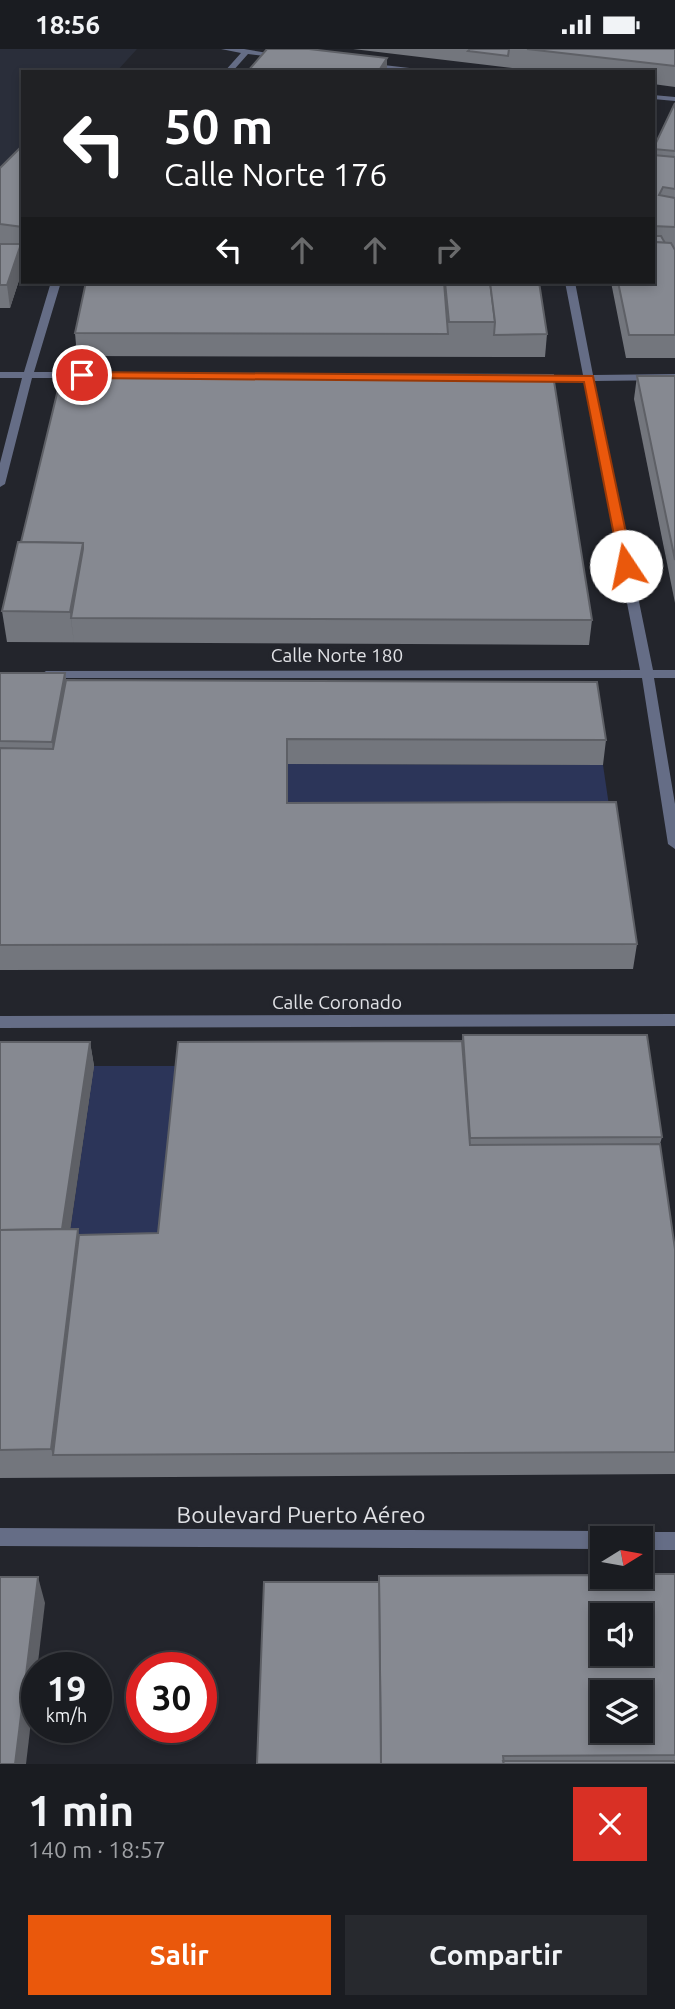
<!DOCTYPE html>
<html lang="es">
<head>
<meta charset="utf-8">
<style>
	:root { --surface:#1a1c21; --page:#27292e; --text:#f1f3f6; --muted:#9fa1a5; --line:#383a3f; --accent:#ea580c }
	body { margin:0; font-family:Ubuntu,sans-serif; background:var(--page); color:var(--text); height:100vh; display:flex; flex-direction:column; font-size:26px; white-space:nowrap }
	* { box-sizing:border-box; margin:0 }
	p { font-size:23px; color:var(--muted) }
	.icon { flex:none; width:38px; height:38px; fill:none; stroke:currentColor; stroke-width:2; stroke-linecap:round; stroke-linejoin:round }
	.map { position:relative; height:1715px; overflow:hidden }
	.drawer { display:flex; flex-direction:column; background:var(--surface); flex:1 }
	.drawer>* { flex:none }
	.hud { position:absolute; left:21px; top:21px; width:634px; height:214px; border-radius:0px; box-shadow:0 4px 10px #0003,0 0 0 2px var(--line); background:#202124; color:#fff; overflow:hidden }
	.needle { width:46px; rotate:79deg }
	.fabs { position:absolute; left:590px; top:1477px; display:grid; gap:14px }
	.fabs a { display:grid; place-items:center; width:63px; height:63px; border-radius:0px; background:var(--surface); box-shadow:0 4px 10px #0003,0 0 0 2px var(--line); font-size:35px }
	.speed { position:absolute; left:21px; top:1603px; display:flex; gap:14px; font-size:35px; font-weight:700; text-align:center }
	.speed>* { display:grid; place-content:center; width:91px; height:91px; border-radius:50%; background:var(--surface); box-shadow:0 4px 10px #0003,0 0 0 2px var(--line); line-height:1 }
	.speed small { font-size:18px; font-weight:400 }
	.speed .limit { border:10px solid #d22; background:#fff; color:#111 }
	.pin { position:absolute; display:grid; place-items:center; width:60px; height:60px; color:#fff; margin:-30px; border:4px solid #fff; border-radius:50%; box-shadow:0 2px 7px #0007 }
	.me { position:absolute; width:77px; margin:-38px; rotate:349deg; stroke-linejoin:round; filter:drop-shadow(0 0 5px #0008) }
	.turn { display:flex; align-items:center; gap:24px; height:147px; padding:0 28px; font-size:32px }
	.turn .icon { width:91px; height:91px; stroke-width:2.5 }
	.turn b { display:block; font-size:49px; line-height:60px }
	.lanes { display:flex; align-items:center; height:66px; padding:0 28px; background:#0003; justify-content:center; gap:35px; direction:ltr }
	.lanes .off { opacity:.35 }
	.round { display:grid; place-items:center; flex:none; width:74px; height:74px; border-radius:0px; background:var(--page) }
	.overview { display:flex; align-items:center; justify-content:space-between; height:119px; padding:0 28px }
	h1 { font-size:42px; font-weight:600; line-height:52px }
	.primary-button { display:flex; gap:14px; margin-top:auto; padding:14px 28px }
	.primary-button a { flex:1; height:80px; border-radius:0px; background:var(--accent); color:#fff; font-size:28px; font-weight:600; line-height:80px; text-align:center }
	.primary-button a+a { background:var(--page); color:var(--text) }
	.status { display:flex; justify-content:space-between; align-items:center; height:49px; padding:0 35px; background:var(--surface); direction:ltr }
	.status svg { height:19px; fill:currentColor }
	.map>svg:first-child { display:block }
</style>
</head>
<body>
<div class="status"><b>18:56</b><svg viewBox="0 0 49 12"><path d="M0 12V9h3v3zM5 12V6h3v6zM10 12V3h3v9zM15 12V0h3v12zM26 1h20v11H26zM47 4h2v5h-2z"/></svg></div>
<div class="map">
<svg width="675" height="1715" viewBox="0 0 675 1715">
	<rect width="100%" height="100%" fill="#23252c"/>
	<polygon fill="#2a2e3a" points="0,0 137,0 116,23 23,23 23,120 0,143"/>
	<g fill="#2c3559">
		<polygon points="288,715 603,716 612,777 288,778"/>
		<polygon points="94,1017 180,1017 161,1208 66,1210"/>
	</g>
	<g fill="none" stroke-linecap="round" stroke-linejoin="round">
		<g fill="#656d86" fill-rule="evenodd">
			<polygon points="221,0 244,0 286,7 282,9 248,5 232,23 224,23 241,4"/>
			<polygon points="366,14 427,21 431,23 405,23 369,18 366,18"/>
			<polygon points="653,46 675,48 675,52 653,50"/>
			<polygon points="51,233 61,233 34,323 79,323 84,326 79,329 32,329 5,435 0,438 0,414 22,329 0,329 0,323 24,323"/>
			<polygon points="565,233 575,233 593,326 675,325 675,331 594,332 653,621 675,621 675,629 654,629 675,755 675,800 668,795 642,629 42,629 40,626 46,622 640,621 584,332 536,332 531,329 536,326 583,326"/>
			<polygon points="675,965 675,977 0,979 0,967"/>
			<polygon points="0,1479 602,1482 609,1485 611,1489 602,1489 602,1500 0,1497"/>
			<polygon points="640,1483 675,1483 675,1501 640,1501 640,1489 632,1489 633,1486"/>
		</g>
	</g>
	<g fill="#73767d">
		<polygon points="353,0 675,0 675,38 653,35 653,23 546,23"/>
		<polygon points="675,54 675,309 626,309 611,233 653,233 653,100"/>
		<polygon points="23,96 23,200 21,200 23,219 10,259 0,259 0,119"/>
		<polygon points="86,233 539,233 547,285 545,308 77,307 75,284"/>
		<polygon points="637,327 675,327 675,554 634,350"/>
		<polygon points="2,562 592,571 589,596 7,593"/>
		<polygon points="0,624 65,624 66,631 606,691 603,716 288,715 288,754 637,895 633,920 0,921"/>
		<polygon points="463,986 662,1088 660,1095 675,1200 675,1425 0,1429 0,993 90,993 94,1017 70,1180 79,1186 158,1184 462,992"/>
		<polygon points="675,1525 675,1715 257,1715 379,1533"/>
	</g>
	<g fill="#5e6066">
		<polygon points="387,9 387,23 378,23"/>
		<polygon points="21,195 23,219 10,259 7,236"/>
		<polygon points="83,494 86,525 71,569 74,594 70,563"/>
		<polygon points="65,624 69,656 57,724 52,693"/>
		<polygon points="90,993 94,1017 66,1210 61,1186"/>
		<polygon points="78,1180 83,1210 53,1406 51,1400"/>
		<polygon points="38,1528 45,1554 26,1715 15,1715"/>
	</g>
	<g fill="#868991" stroke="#5e6066" stroke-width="2" fill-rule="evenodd">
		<polygon points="267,0 309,0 387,9 378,23 247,23"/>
		<polygon points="470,0 509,0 508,7 468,2"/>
		<polygon points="527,0 675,0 675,17"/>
		<polygon points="675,54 675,102 653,100"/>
		<polygon points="23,96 23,178 0,175 0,119"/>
		<polygon points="653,106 675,108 675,140 663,138 659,146 675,149 675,178 653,177"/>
		<polygon points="653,187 661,187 665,194 653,193"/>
		<polygon points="653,193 671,194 675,201 675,286 629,286 618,233 653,233"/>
		<polygon points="0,195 21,195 7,236 0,236"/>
		<polygon points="86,233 444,233 448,285 75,284"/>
		<polygon points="445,233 490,233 495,273 449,273"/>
		<polygon points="490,233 539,233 547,285 494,286 495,273"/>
		<polygon points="62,324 553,326 592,571 71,569 83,500 83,494 21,493"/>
		<polygon points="637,327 675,327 675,511"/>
		<polygon points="18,493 83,494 70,563 2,562"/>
		<polygon points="0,624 65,624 52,693 0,692"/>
		<polygon points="66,631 597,633 606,691 287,690 287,754 616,753 637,895 0,896 0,699 53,700"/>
		<polygon points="463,986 647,986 662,1088 470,1089"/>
		<polygon points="462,992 470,1096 660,1095 675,1200 675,1403 53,1406 79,1186 158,1184 178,993"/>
		<polygon points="0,993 90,993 62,1180 0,1181"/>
		<polygon points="78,1180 51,1400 0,1401 0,1181"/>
		<path d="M640 1525H675V1706L503 1707 504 1715H381L379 1527 602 1526V1528H640ZM602 1566H640V1605H602ZM602 1643H640V1682H602Z"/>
		<polygon points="0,1528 38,1528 15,1715 0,1715"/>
		<polygon points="264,1533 379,1533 381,1715 257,1715"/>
		<polygon points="503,1712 675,1712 675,1715 504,1715"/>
	</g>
	<polygon fill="#ea580c" stroke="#983908" stroke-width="2" points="77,323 593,327 633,517 626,521 620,517 584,333 82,329 76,326"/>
	<g text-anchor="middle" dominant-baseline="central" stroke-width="7" stroke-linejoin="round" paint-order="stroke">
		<g font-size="19" fill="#e0e1e5" stroke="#23252c">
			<text x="337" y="606">Calle Norte 180</text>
			<text x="337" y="953">Calle Coronado</text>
		</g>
		<g font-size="23" fill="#e0e1e5" stroke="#23252c">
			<text x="301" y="1465">Boulevard Puerto Aéreo</text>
		</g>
	</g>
</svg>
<div class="fabs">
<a><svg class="needle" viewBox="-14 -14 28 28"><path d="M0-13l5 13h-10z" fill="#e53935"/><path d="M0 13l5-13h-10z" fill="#9fa1a5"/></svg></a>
<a><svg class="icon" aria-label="sound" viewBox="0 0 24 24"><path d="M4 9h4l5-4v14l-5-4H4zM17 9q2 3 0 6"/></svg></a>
<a><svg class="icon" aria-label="layers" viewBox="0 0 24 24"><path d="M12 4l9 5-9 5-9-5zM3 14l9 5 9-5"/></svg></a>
</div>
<div class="speed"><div>19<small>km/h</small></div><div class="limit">30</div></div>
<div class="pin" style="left:82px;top:326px;background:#d93025"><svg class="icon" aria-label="arrive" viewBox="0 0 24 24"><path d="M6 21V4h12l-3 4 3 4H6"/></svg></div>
<svg class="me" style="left:626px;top:517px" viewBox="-20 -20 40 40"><circle r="19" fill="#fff"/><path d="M0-13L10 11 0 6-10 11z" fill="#ea580c"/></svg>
<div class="hud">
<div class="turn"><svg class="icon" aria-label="left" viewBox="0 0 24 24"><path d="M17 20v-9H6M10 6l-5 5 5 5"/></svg><div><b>50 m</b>Calle Norte 176</div></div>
<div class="lanes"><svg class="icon" aria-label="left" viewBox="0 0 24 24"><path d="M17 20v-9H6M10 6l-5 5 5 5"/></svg><svg class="icon off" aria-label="ahead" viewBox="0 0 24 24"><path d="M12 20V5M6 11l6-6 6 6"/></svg><svg class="icon off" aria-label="ahead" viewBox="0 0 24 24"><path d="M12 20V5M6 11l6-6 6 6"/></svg><svg class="icon off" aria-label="right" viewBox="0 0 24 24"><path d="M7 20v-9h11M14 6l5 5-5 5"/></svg></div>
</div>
</div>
<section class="drawer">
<div class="overview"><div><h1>1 min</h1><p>140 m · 18:57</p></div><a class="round" style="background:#d93025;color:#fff"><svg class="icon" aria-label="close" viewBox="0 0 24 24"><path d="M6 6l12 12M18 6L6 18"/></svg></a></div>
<div class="primary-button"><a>Salir</a><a>Compartir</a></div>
</section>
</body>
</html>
